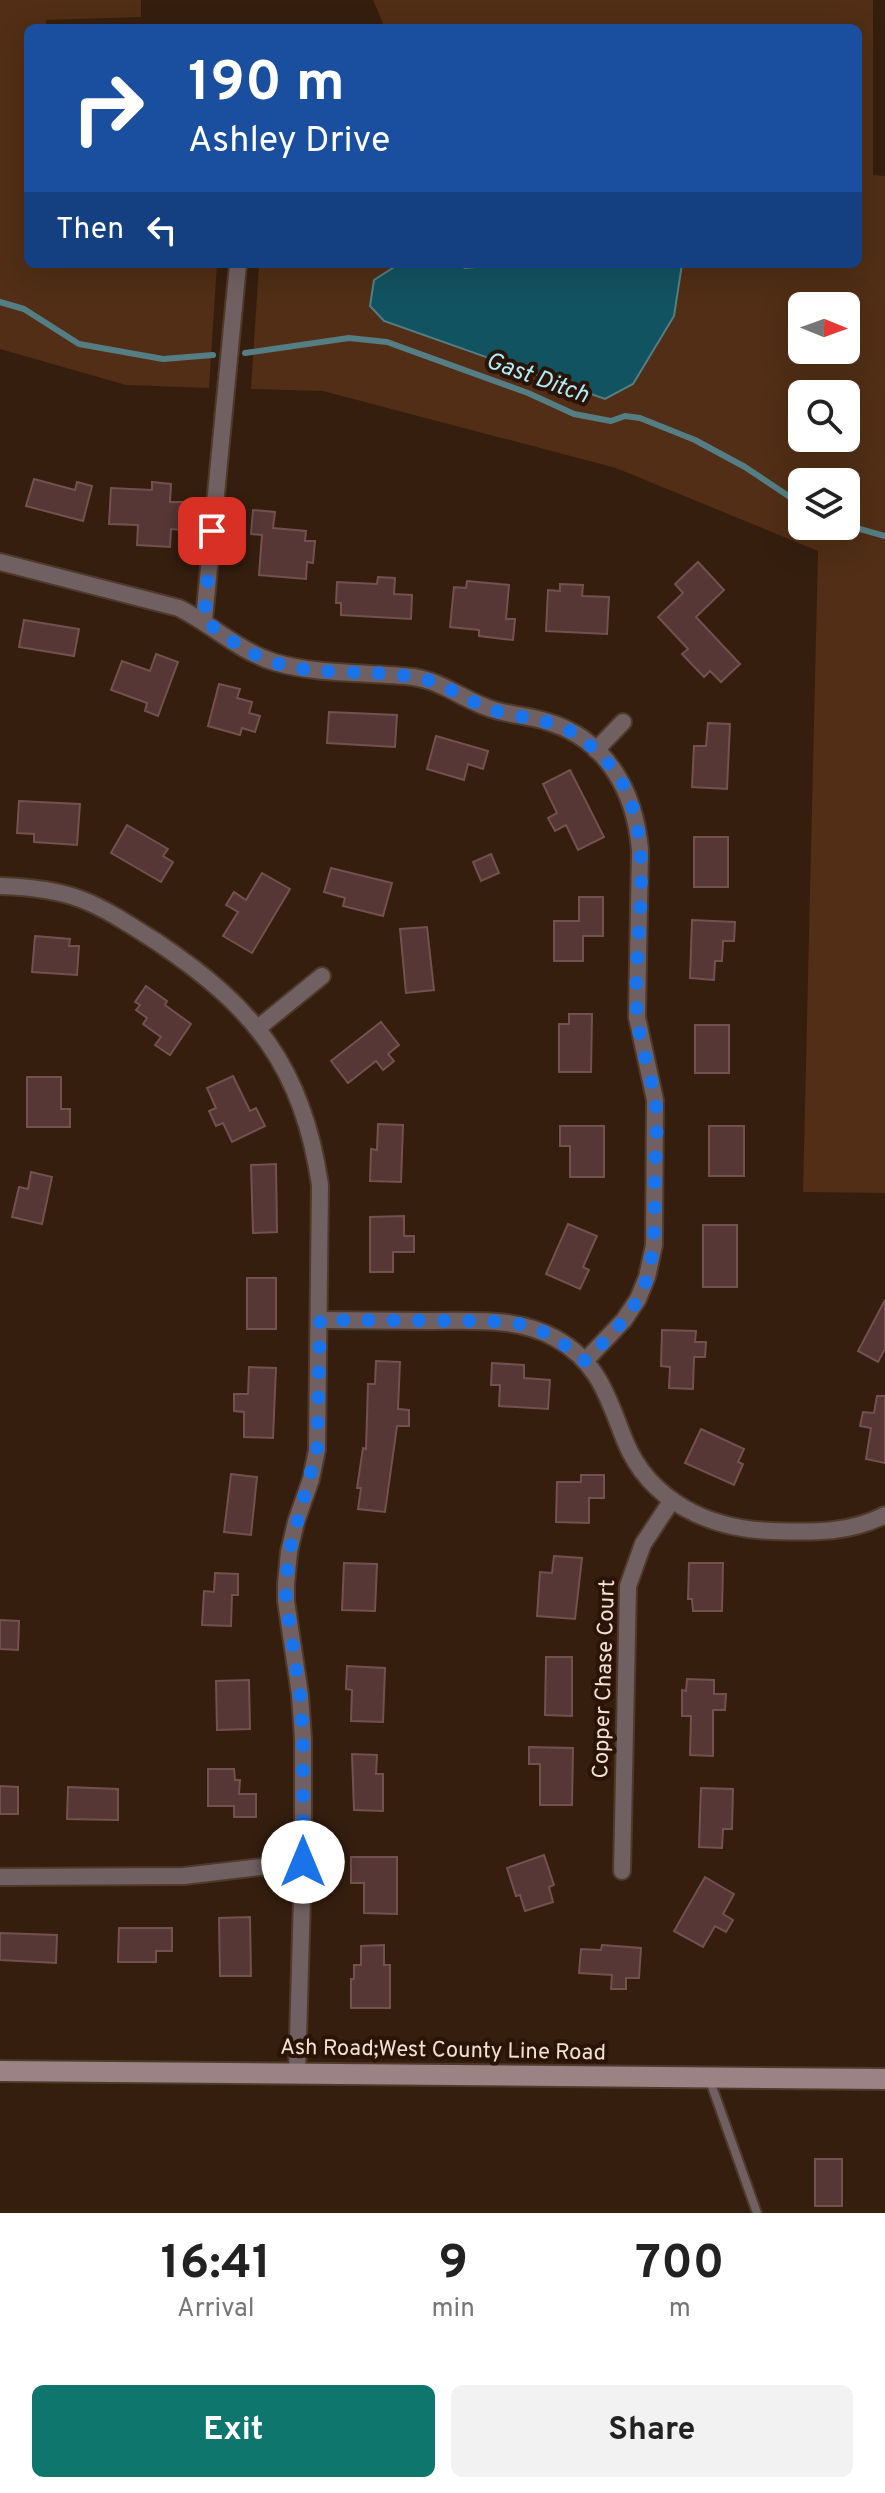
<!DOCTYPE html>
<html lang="en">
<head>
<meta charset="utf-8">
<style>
	:root { --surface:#fff; --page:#f2f2f2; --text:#222; --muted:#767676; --accent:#0f766e }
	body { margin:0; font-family:Overpass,sans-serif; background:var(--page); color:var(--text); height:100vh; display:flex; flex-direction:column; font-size:30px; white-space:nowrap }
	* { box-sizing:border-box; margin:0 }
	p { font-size:26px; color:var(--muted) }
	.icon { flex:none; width:44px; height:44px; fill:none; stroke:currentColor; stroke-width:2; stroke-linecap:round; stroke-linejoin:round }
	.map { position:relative; height:2213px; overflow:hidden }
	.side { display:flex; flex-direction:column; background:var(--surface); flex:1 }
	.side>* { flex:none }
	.hud { position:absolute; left:24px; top:24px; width:838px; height:244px; border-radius:12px; box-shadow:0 8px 32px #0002; background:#1a4fa0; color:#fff; overflow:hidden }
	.needle { width:52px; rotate:91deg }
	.buttons { position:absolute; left:788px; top:292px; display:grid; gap:16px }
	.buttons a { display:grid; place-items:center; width:72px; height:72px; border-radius:12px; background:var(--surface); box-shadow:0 8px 32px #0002; font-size:40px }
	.pin { position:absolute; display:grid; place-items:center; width:68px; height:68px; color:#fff; margin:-34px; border-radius:16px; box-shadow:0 4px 12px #0006 }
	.me { position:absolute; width:88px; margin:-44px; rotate:0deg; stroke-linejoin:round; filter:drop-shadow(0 0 6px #0008) }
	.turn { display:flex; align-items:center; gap:28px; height:168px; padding:0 32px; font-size:36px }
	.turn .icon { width:104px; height:104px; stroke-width:2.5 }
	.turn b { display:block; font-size:56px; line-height:68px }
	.then { display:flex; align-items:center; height:76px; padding:0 32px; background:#0003; gap:16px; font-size:30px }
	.eta { display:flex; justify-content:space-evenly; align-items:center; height:136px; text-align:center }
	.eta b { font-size:48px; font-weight:700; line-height:56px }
	.action { display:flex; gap:16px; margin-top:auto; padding:16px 32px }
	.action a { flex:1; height:92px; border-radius:12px; background:var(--accent); color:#fff; font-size:32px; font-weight:700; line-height:92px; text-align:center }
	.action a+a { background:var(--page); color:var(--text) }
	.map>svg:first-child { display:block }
</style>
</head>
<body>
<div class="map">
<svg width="885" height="2213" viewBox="0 0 885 2213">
	<rect width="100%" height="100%" fill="#351e0e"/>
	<g fill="#512e15" fill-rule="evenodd">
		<polygon points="0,0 141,0 141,17 46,20 46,28 28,28 28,264 217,264 209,388 126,385 0,349"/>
		<path d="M373 0H873V175L885 176V1193L803 1192 818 551 616 468 323 391 251 389 259 264H399L374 280 633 384 673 316 682 264H858V28H385ZM802 306H846V350H802ZM802 394H846V438H802ZM802 482H846V526H802Z"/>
	</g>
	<polygon fill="#115360" stroke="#547e84" stroke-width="2" points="399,264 455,264 465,268 510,264 682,264 674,316 633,384 605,399 384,321 370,306 374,280"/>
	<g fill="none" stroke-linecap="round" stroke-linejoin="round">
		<g stroke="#547e84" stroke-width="6">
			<polyline points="0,302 24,309 79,344 163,359 213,355"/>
			<polyline points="245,353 349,338 387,342 528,393 574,414 611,421 625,416 640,418 695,440 745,467 802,505"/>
			<polyline points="846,525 885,536"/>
		</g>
	</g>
	<g fill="#563735" stroke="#72514f" stroke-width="2">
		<polygon points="34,479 75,490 77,482 92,486 83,521 26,506"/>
		<polygon points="152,482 171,484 170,502 183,502 181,530 171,529 170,547 137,545 138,525 109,524 111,488 152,490"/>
		<polygon points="253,510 275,512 273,528 306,531 305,541 315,541 313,563 307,562 306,579 259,575 262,535 251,534"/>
		<polygon points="698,562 724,590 696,617 740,664 721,682 710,671 704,677 682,654 688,649 658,617 683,593 675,584"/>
		<polygon points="378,577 395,578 394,594 412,595 411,619 341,615 341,603 336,603 337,582 377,584"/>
		<polygon points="467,581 509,585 506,619 515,619 513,640 479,636 479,630 450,627 454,587 466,588"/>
		<polygon points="560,584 583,585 582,596 609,597 607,634 546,631 548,590 560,591"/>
		<polygon points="24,620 79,629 74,656 19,647"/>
		<polygon points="156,654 178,662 158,716 145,711 147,703 111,690 122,661 150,671"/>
		<polygon points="219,684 240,689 237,698 252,702 249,713 260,716 255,732 242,728 240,735 208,726"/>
		<polygon points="329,712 397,715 395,747 327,743"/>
		<polygon points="708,723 730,724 727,789 692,787 694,746 706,746"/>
		<polygon points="436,736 488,751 483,769 468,764 464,780 427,769"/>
		<polygon points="570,770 604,837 578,850 566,825 555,831 548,818 557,813 543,784"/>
		<polygon points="19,801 80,804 77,845 34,842 34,834 17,833"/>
		<polygon points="127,825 168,849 163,856 173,862 161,882 111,853"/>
		<rect x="694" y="837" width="34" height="50"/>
		<polygon points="491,854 499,873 481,881 473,862"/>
		<polygon points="331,868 392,883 383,916 343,906 345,898 324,892"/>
		<polygon points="262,873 290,889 252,953 223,936 238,912 226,905 234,892 246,900"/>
		<polygon points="579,897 603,897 603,936 583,936 583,961 554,961 554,921 579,921"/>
		<polygon points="692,920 735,922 734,941 723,941 722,961 715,961 714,980 690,978"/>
		<polygon points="427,927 434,990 406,993 400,929"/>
		<polygon points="35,936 70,939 69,946 79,946 77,975 32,972"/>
		<polygon points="146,986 167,1001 165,1005 191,1024 170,1055 155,1045 161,1037 143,1024 147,1018 136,1010 140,1005 135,1002"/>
		<polygon points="569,1014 592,1014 591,1072 559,1072 559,1024 569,1024"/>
		<polygon points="381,1022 399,1045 388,1054 394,1061 383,1070 376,1061 348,1083 331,1061"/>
		<rect x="695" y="1025" width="34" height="48"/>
		<polygon points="233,1076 250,1111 256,1108 265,1126 232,1142 223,1123 216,1126 209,1111 216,1108 207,1088"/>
		<polygon points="27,1077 61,1077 61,1109 70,1109 70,1127 27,1127"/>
		<polygon points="378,1124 403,1125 401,1182 370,1181 371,1149 377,1150"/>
		<polygon points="560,1126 604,1126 604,1177 570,1177 570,1146 560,1146"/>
		<rect x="709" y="1126" width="35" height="50"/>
		<polygon points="276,1164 277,1232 253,1233 251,1165"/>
		<polygon points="31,1172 52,1177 42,1224 12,1217 19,1187 28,1189"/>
		<polygon points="404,1216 404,1236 414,1236 414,1252 393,1252 393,1272 370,1272 370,1217"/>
		<polygon points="568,1224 597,1236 583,1267 589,1270 580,1289 546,1274"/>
		<rect x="703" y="1225" width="34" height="62"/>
		<rect x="247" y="1278" width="29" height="51"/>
		<polygon points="885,1300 885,1349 878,1362 858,1351"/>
		<polygon points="662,1330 696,1331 695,1342 706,1342 705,1357 694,1357 693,1389 669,1388 670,1367 661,1366"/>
		<polygon points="376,1361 400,1362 398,1409 409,1410 409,1426 397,1426 385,1512 358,1509 361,1488 357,1488 363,1448 366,1449 368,1384 375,1384"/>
		<polygon points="492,1363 524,1365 524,1378 550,1380 548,1409 499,1406 500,1385 491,1385"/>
		<polygon points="249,1367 276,1368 273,1438 244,1437 244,1412 234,1411 234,1394 248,1394"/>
		<polygon points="877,1396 885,1396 885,1463 866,1459 871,1428 860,1426 863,1412 874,1413"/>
		<polygon points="701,1429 744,1449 738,1462 743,1464 734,1485 685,1463"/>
		<polygon points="231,1474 257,1477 251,1535 224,1532"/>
		<polygon points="581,1475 604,1475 604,1498 589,1498 589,1523 556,1522 557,1482 581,1482"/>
		<polygon points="554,1556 582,1558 575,1619 537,1616 540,1572 552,1573"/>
		<polygon points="344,1563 377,1564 375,1611 342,1610"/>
		<polygon points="689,1563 723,1563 722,1611 693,1611 692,1599 688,1599"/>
		<polygon points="215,1573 238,1574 238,1595 232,1595 231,1626 202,1625 204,1591 214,1592"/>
		<polygon points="0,1620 19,1621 18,1650 0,1649"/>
		<polygon points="546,1657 572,1657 572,1716 545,1715"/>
		<polygon points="347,1666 385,1668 383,1722 351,1721 352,1690 346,1689"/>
		<polygon points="687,1679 714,1680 714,1694 726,1694 725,1710 713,1710 713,1756 690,1755 691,1716 682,1716 682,1690 686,1691"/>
		<polygon points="249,1680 250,1729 217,1730 216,1681"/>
		<polygon points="529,1747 573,1748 572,1805 540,1805 540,1764 529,1764"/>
		<polygon points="352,1754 377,1755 376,1774 383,1774 383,1811 354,1810"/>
		<polygon points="208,1769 234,1769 235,1780 240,1780 239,1794 256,1794 256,1817 234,1817 234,1806 208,1806"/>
		<polygon points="0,1786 18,1787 18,1814 0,1814"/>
		<polygon points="68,1787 118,1789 118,1820 67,1819"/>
		<polygon points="701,1788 733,1789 732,1829 723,1829 722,1848 699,1847"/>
		<polygon points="544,1855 554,1885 549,1887 553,1902 525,1911 520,1895 516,1896 507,1868"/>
		<polygon points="351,1857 397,1857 397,1914 364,1913 364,1883 351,1883"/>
		<polygon points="705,1877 734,1894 723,1914 733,1920 726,1932 715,1926 703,1947 674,1931"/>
		<polygon points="250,1917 251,1976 220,1976 219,1918"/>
		<polygon points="119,1928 172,1928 172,1951 156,1951 156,1962 118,1962"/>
		<polygon points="0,1933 57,1935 56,1963 0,1960"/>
		<polygon points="384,1945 384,1965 390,1965 390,2008 351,2008 351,1979 354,1979 354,1965 361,1965 361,1946"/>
		<polygon points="602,1945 641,1948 639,1978 626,1978 626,1989 611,1989 612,1975 579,1973 581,1949 601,1950"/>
		<rect x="815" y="2159" width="27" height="47"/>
	</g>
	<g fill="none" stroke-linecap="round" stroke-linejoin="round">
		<g stroke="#4f392a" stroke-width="12">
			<polyline id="service" points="709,2078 757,2213"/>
		</g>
		<g stroke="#4f392a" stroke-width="20">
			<g id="minor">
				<path d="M0 562 179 608C211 624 239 651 274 662 318 675 367 672 413 677 441 681 461 698 486 707 505 715 526 715 545 721 606 738 635 791 640 850L637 1017 655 1100 654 1245 647 1277 638 1299 624 1320 585 1361"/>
				<polyline points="204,620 238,264"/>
				<polyline points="596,750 623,722"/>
				<path d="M0 886C74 888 96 903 157 942 254 1007 303 1067 320 1185L317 1450 311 1479 296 1522 289 1552 286 1584V1601L300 1695 303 1739V1862L297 2074"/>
				<polyline points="258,1028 322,976"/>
				<path d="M320 1320C357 1320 393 1321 430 1321 472 1321 517 1317 555 1338 599 1362 608 1398 625 1441 650 1502 710 1529 772 1531 812 1532 848 1534 885 1515"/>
				<polyline points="622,1871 628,1586 643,1544 672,1500"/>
				<polyline points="0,1877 184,1876 303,1862"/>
			</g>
		</g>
		<g stroke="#4f392a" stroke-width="24">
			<polyline id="secondary" points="0,2071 885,2079"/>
		</g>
		<use href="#service" stroke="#706062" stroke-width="8"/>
		<use href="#minor" stroke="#706062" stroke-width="16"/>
		<use href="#secondary" stroke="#9a8285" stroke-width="20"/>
	</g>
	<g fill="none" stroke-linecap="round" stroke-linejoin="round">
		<path stroke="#1a73e8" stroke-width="14" stroke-dasharray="0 25.2" d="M212 531 204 620C225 636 245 652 270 661 318 678 371 668 420 678 450 685 473 706 503 713 529 719 555 720 578 736 602 753 624 777 632 806 652 869 632 950 637 1016 640 1045 650 1071 655 1099 658 1121 656 1144 655 1166 654 1202 657 1239 648 1274 639 1310 610 1335 585 1361L557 1339 535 1328 519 1324 489 1321 320 1320 317 1450 289 1552 286 1584V1601L300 1695 303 1739V1862"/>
	</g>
	<g text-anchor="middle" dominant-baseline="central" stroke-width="8" stroke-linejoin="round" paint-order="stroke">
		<g font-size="22" fill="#f1e1d7" stroke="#2b1405">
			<text transform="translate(605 1679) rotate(-88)">Copper Chase Court</text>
			<text transform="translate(443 2051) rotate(1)">Ash Road;West County Line Road</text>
		</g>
		<g font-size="24" font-style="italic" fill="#adedfc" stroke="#2b1405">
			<text transform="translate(537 379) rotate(20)">Gast Ditch</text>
		</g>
	</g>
</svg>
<div class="buttons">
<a><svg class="needle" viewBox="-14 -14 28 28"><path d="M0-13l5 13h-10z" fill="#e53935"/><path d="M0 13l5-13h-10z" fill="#767676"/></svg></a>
<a><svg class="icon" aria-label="search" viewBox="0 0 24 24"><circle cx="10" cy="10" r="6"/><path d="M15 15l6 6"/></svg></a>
<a><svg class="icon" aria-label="layers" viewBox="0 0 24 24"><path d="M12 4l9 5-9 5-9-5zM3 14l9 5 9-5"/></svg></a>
</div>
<div class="pin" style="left:212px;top:531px;background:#d93025"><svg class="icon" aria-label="arrive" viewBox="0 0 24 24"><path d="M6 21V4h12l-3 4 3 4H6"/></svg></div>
<svg class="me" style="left:303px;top:1862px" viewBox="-20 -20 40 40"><circle r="19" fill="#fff"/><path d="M0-13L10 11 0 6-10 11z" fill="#1a73e8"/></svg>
<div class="hud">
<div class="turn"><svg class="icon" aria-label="right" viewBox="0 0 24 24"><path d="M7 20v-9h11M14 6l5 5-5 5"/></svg><div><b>190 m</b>Ashley Drive</div></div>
<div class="then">Then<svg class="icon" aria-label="left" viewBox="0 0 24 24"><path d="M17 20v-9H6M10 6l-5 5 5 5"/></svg></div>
</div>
</div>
<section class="side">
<div class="eta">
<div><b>16:41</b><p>Arrival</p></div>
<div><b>9</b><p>min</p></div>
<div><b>700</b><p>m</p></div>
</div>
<div class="action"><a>Exit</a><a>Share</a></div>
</section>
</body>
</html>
